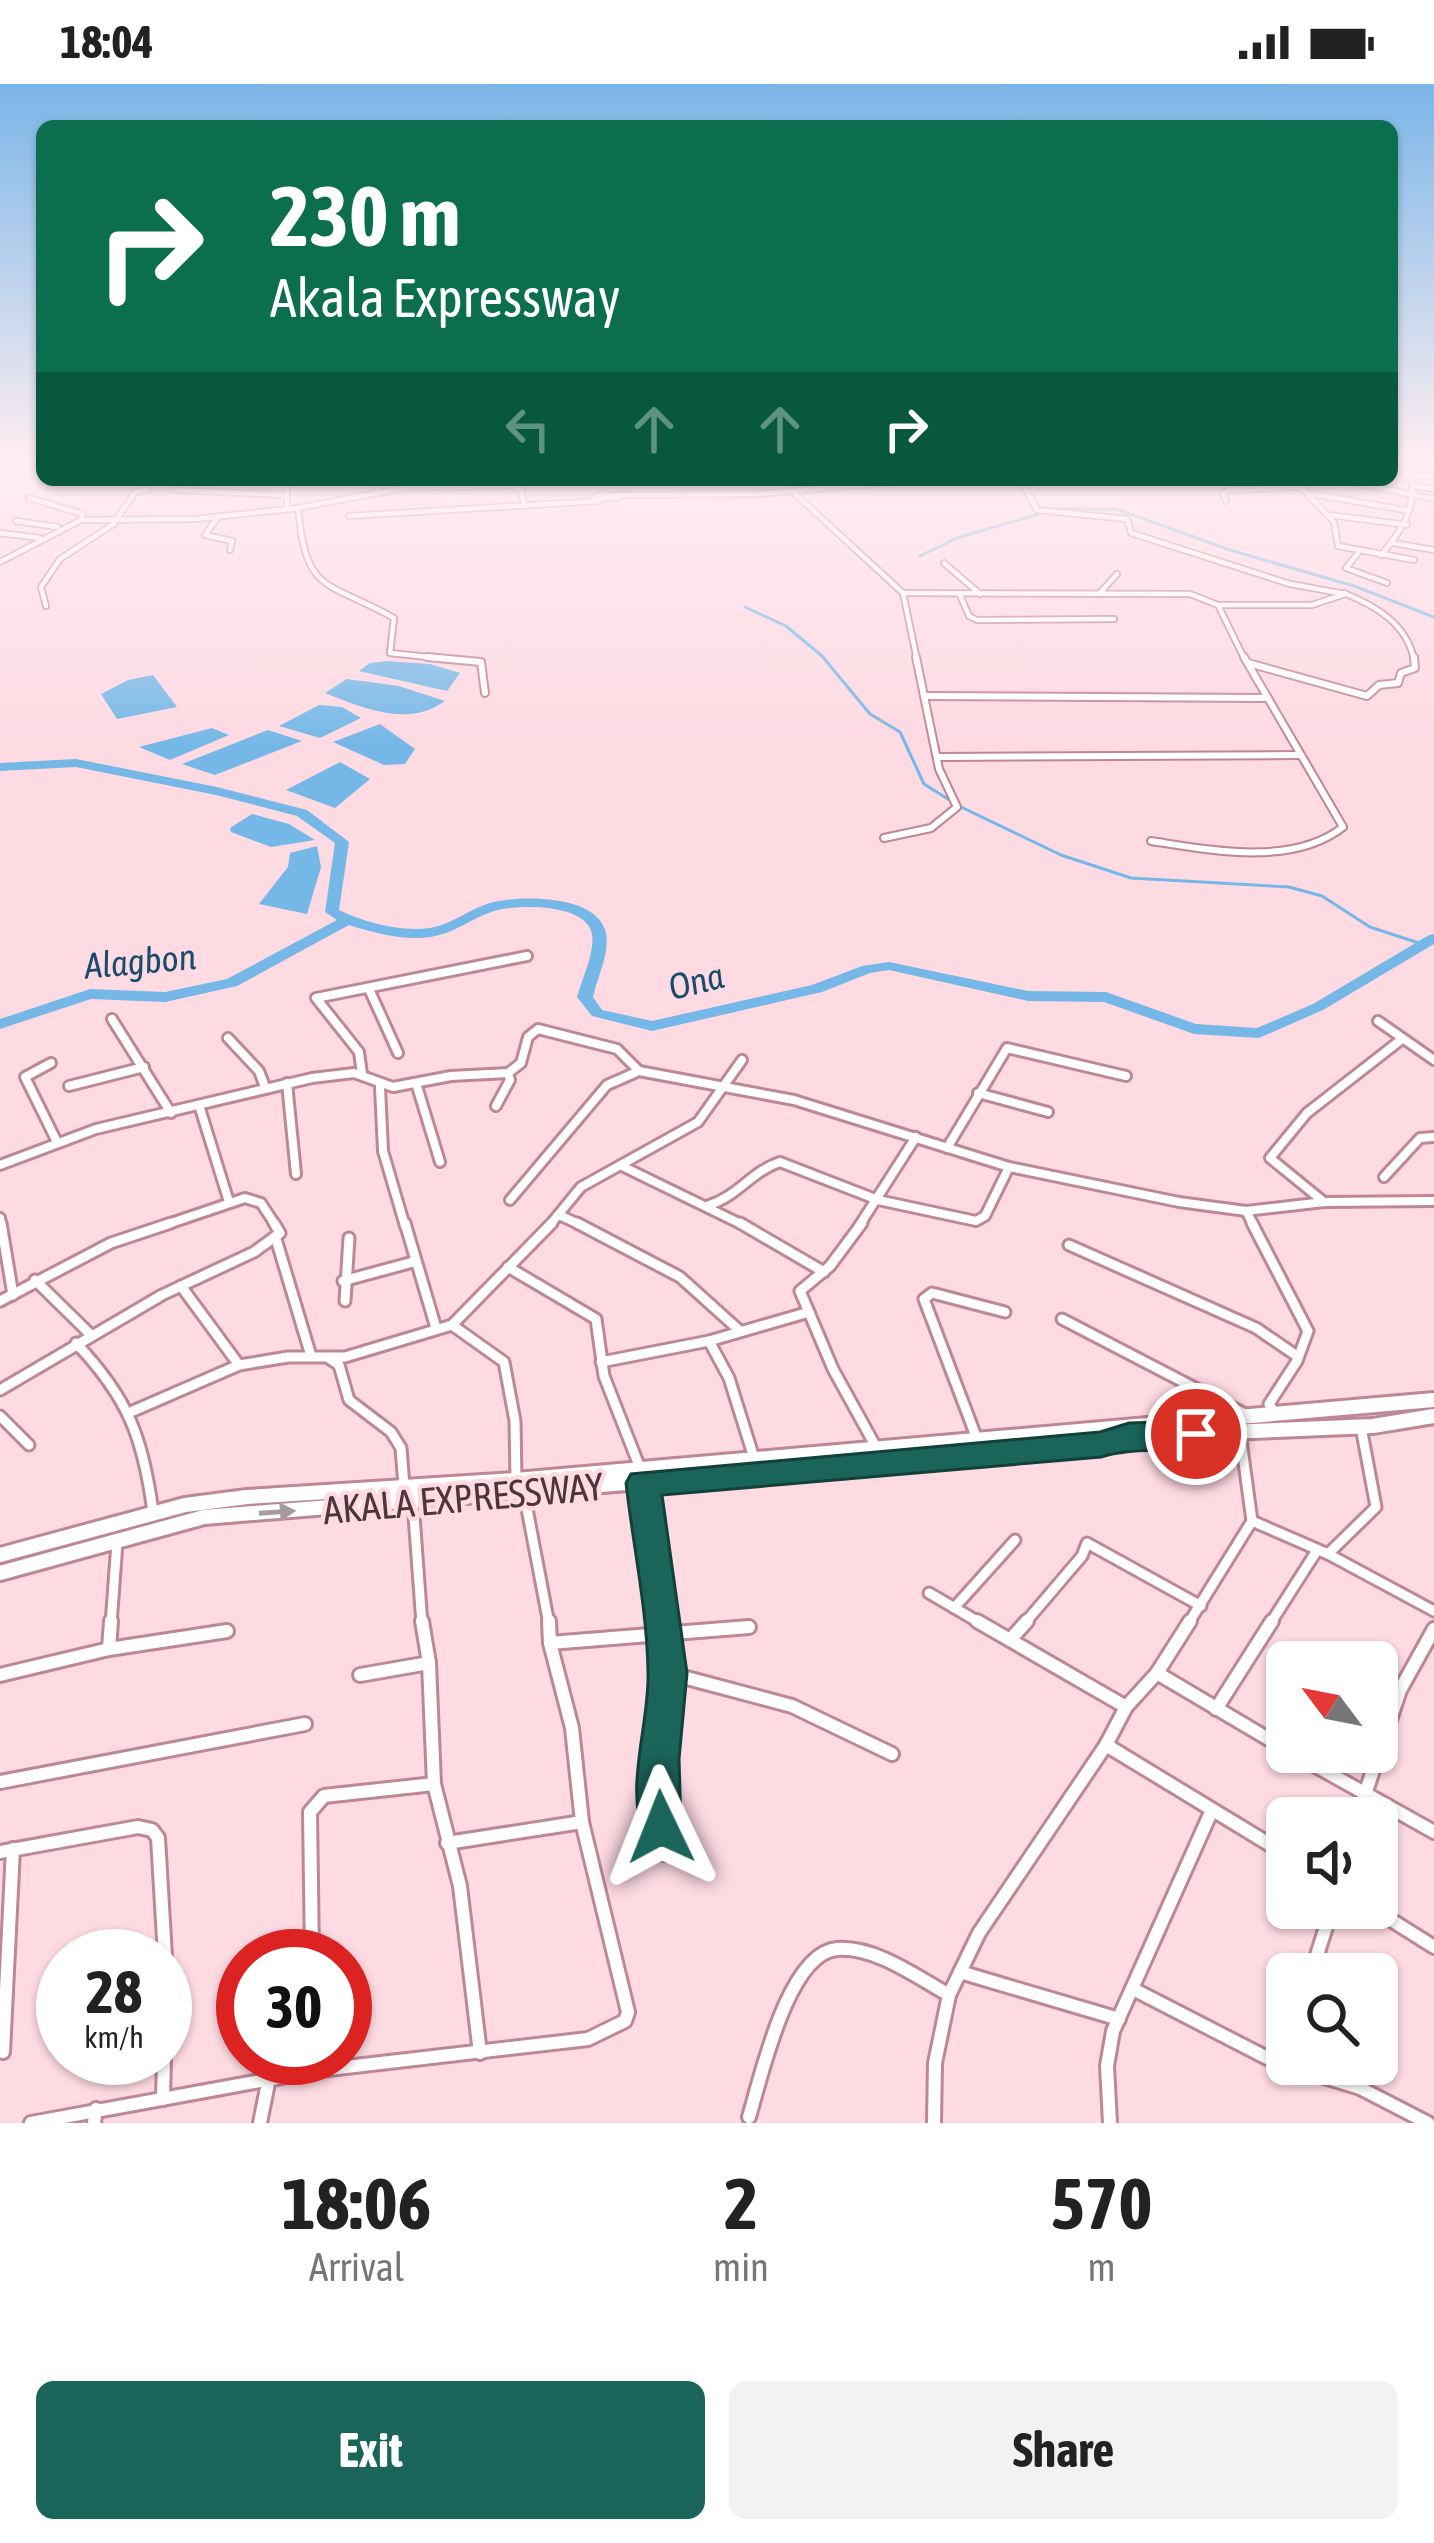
<!DOCTYPE html>
<html lang="en">
<head>
<meta charset="utf-8">
<style>
	:root { --surface:#fff; --page:#f2f2f2; --text:#222; --muted:#767676; --accent:#1b6459 }
	body { margin:0; font-family:"Asap Condensed",sans-serif; background:var(--page); color:var(--text); height:100vh; display:flex; flex-direction:column; font-size:45px; white-space:nowrap }
	* { box-sizing:border-box; margin:0 }
	p { font-size:39px; color:var(--muted) }
	.icon { flex:none; width:66px; height:66px; fill:none; stroke:currentColor; stroke-width:2; stroke-linecap:round; stroke-linejoin:round }
	.map { position:relative; height:2039px; overflow:hidden }
	.side { display:flex; flex-direction:column; background:var(--surface); flex:1 }
	.side>* { flex:none }
	.hud { position:absolute; left:36px; top:36px; width:1362px; height:366px; border-radius:18px; box-shadow:0 3px 9px #0004; background:#0b6e4f; color:#fff; overflow:hidden }
	.needle { width:78px; rotate:302deg }
	.controls { position:absolute; left:1266px; top:1557px; display:grid; gap:24px }
	.controls a { display:grid; place-items:center; width:132px; height:132px; border-radius:18px; background:var(--surface); box-shadow:0 3px 9px #0004; font-size:60px }
	.speed { position:absolute; left:36px; top:1845px; display:flex; gap:24px; font-size:60px; font-weight:700; text-align:center }
	.speed>* { display:grid; place-content:center; width:156px; height:156px; border-radius:50%; background:var(--surface); box-shadow:0 3px 9px #0004; line-height:1 }
	.speed small { font-size:30px; font-weight:400 }
	.speed .limit { border:18px solid #d22; background:#fff; color:#111 }
	.pin { position:absolute; display:grid; place-items:center; width:102px; height:102px; color:#fff; margin:-51px; border:6px solid #fff; border-radius:50%; box-shadow:0 3px 12px #0007 }
	.me { position:absolute; width:132px; margin:-66px; rotate:358deg; stroke-linejoin:round; filter:drop-shadow(0 0 9px #0008) }
	.turn { display:flex; align-items:center; gap:42px; height:252px; padding:0 36px; font-size:54px }
	.turn .icon { width:156px; height:156px; stroke-width:2.5 }
	.turn b { display:block; font-size:84px; line-height:102px }
	.lanes { display:flex; align-items:center; height:114px; padding:0 36px; background:#0003; justify-content:center; gap:60px; direction:ltr }
	.lanes .off { opacity:.35 }
	.eta { display:flex; justify-content:space-evenly; align-items:center; height:204px; text-align:center }
	.eta b { font-size:72px; font-weight:700; line-height:84px }
	.button { display:flex; gap:24px; margin-top:auto; padding:24px 36px }
	.button a { flex:1; height:138px; border-radius:18px; background:var(--accent); color:#fff; font-size:48px; font-weight:700; line-height:138px; text-align:center }
	.button a+a { background:var(--page); color:var(--text) }
	.status { display:flex; justify-content:space-between; align-items:center; height:84px; padding:0 60px; background:var(--surface); direction:ltr }
	.status svg { height:33px; fill:currentColor }
	.map>svg:first-child { display:block }
</style>
</head>
<body>
<div class="status"><b>18:04</b><svg viewBox="0 0 49 12"><path d="M0 12V9h3v3zM5 12V6h3v6zM10 12V3h3v9zM15 12V0h3v12zM26 1h20v11H26zM47 4h2v5h-2z"/></svg></div>
<div class="map">
<svg width="1434" height="2039" viewBox="0 0 1434 2039">
	<rect width="100%" height="100%" fill="#fedae3"/>
	<g fill="#75b8e7">
		<polygon points="387,577 430,580 460,589 447,607 359,587 370,579"/>
		<polygon points="153,591 177,623 117,635 101,610 128,596"/>
		<path d="M347 595 399 602 445 617C408 644 363 624 325 609Z"/>
		<polygon points="319,621 342,623 361,634 320,654 279,642"/>
		<polygon points="380,640 415,665 405,680 384,681 333,658"/>
		<polygon points="212,644 229,651 170,676 139,663"/>
		<polygon points="268,646 302,657 215,691 182,680"/>
		<polygon points="340,678 370,695 335,724 286,706"/>
		<polygon points="252,730 289,740 315,756 271,763 231,748 230,744"/>
		<polygon points="317,762 321,783 307,830 259,820 288,783 290,769"/>
	</g>
	<g fill="none" stroke-linecap="round" stroke-linejoin="round">
		<g stroke="#75b8e7" stroke-width="3">
			<polyline points="1057,425 1116,425 1230,466 1354,502 1434,533"/>
			<polyline points="920,472 957,454 1042,429"/>
			<polyline points="745,523 786,542 822,572 870,630 900,648 924,700 951,717"/>
			<polyline points="959,722 1061,771 1131,794 1289,803 1322,812 1370,843 1422,860"/>
		</g>
		<path fill="#75b8e7" fill-rule="evenodd" d="M76 675 217 703 307 726 349 758 339 826C366 839 400 848 430 844 451 841 469 825 490 819 519 811 598 810 606 849 610 869 597 894 593 913L602 926 652 937 812 901 862 882 889 878 1028 907 1106 908 1196 940 1257 944 1313 920 1429 851 1434 850V860L1323 926 1259 954 1194 950 1104 918 1028 917 889 886 870 889 822 908 652 947 592 932 577 913C582 894 595 869 592 850 586 818 514 820 491 828 471 835 454 849 431 853 405 857 374 849 349 841L237 902 165 918 91 915 0 945V935L90 905 165 908 227 895 337 836 325 828 335 759 297 732 216 711 76 683 0 687V679Z"/>
		<g stroke="#be8796" stroke-width="8">
			<g id="minor-far4">
				<polyline points="1392,381 1424,375"/>
				<polyline points="1412,393 1434,391"/>
				<polyline points="279,396 287,405 287,425"/>
				<polyline points="376,396 378,409"/>
				<polyline points="1021,396 1037,426 1127,435 1131,449 1290,500 1345,510 1312,521 1219,521"/>
				<polyline points="1294,396 1334,438 1338,462 1414,476"/>
				<polyline points="1340,396 1434,415"/>
				<polyline points="1415,402 1434,405"/>
				<polyline points="176,406 285,411"/>
				<polyline points="791,406 903,509 917,576"/>
				<polygon points="606,410 618,414 594,414"/>
				<polyline points="1312,410 1405,426"/>
				<polyline points="616,411 759,410 918,396"/>
				<polyline points="29,414 83,430 81,436"/>
				<polyline points="1226,417 1223,409 1229,406 1302,403"/>
				<path d="M298 424C306 511 326 496 394 534L390 569 457 576"/>
				<polyline points="1330,431 1407,441"/>
				<polyline points="349,432 599,417"/>
				<polyline points="218,433 205,451 232,457 230,466"/>
				<polyline points="117,435 135,408 148,406"/>
				<polyline points="16,437 58,443"/>
				<polyline points="0,449 40,454"/>
				<polyline points="1393,459 1434,466"/>
				<polyline points="1358,469 1346,484 1387,499"/>
				<path d="M1381 471C1402 446 1415 427 1412 393L1392 382"/>
				<polyline points="0,478 81,436 195,435 298,424 404,404 513,402 521,405 524,419"/>
				<polyline points="944,479 980,510"/>
				<polyline points="903,509 1190,510 1218,521 1245,576"/>
				<path d="M1344 509C1376 522 1407 540 1414 576"/>
				<polyline points="1099,510 1117,490"/>
				<polyline points="960,511 969,532 977,536 1114,535"/>
				<polyline points="46,522 41,503 60,475 115,439"/>
			</g>
		</g>
		<g stroke="#be8796" stroke-width="10">
			<g id="minor-far3">
				<polyline points="427,573 481,578 485,609"/>
				<polyline points="1248,579 1367,612 1379,601 1398,599 1401,589 1415,584 1414,573"/>
				<polyline points="926,612 1264,614"/>
				<polyline points="938,673 1300,671"/>
				<polyline points="884,754 931,744 957,723 939,685 916,573"/>
				<path d="M1151 757C1211 766 1292 783 1343 743L1244 573"/>
			</g>
		</g>
		<g stroke="#be8796" stroke-width="14">
			<g id="minor-far2">
				<polyline points="369,905 398,969"/>
				<polyline points="112,935 171,1029"/>
				<polyline points="1378,937 1434,976"/>
				<polyline points="228,954 259,987 265,1003"/>
				<polyline points="51,979 25,993 57,1058"/>
				<polyline points="362,990 359,968 316,914 527,872"/>
				<polyline points="287,999 296,1090"/>
				<polyline points="416,999 440,1078"/>
				<polyline points="69,1002 144,983"/>
				<polyline points="380,1003 383,1067 405,1142"/>
				<polyline points="978,1009 1048,1028"/>
				<polyline points="199,1021 229,1118"/>
				<polyline points="496,1022 510,996 508,989"/>
				<polyline points="947,1064 1007,964 1126,992"/>
				<polyline points="0,1081 96,1045 312,994 354,989 393,1003 451,992 508,989 521,979 528,953 538,945 617,965 638,986"/>
				<polyline points="622,1082 745,1142"/>
				<polyline points="1384,1093 1420,1054 1434,1053"/>
				<polyline points="510,1116 607,1001 639,987 794,1016 1009,1083 1179,1118 1246,1127 1324,1118 1434,1117"/>
				<polyline points="1324,1118 1270,1074 1307,1029 1402,955"/>
				<path d="M709 1121C737 1113 752 1087 780 1078L878 1116 976 1137 985 1132 1009 1083"/>
				<polyline points="1246,1127 1254,1142"/>
				<polyline points="559,1131 583,1142"/>
				<polyline points="0,1134 1,1142"/>
				<polyline points="162,1142 245,1114 261,1119 276,1142"/>
				<polyline points="549,1142 581,1103 698,1038 742,976"/>
				<polyline points="859,1142 916,1053"/>
			</g>
		</g>
		<g stroke="#be8796" stroke-width="15">
			<g id="minor-far1">
				<polyline points="1,1139 13,1211"/>
				<polyline points="405,1139 436,1244"/>
				<polyline points="577,1139 680,1193 740,1247"/>
				<polyline points="740,1139 824,1188"/>
				<polyline points="862,1139 830,1182 800,1207 833,1285 876,1363"/>
				<polyline points="1252,1139 1308,1247 1297,1277 1269,1320 1274,1328"/>
				<polyline points="276,1155 311,1272"/>
				<polyline points="1069,1161 1256,1244 1297,1272"/>
				<polyline points="508,1183 596,1235 604,1292 640,1384"/>
				<polyline points="35,1196 92,1252"/>
				<polyline points="343,1197 413,1178"/>
				<polyline points="181,1202 239,1281"/>
				<polyline points="0,1217 111,1159 171,1139"/>
				<polyline points="345,1217 349,1154"/>
				<polyline points="1062,1235 1247,1331"/>
				<polyline points="452,1241 504,1278 515,1337 516,1396"/>
				<polyline points="709,1257 729,1294 754,1374"/>
				<path d="M76 1259C128 1314 143 1353 153 1428"/>
				<polyline points="330,1275 339,1281 349,1316 391,1348 401,1364 404,1402"/>
				<polyline points="601,1278 709,1257 809,1228"/>
				<polyline points="0,1306 162,1211 254,1168 280,1149 274,1139"/>
				<polyline points="133,1327 239,1281 288,1273 345,1273 452,1241 552,1139"/>
				<polyline points="0,1332 29,1361"/>
				<polyline points="1240,1349 1252,1437"/>
				<polyline points="977,1355 924,1215 932,1209 1005,1228"/>
				<polyline points="643,1399 662,1540"/>
				<polyline points="524,1409 549,1540"/>
				<polyline points="413,1418 422,1540"/>
				<polyline points="1328,1470 1376,1423 1361,1343"/>
				<polyline points="929,1509 982,1540"/>
				<polyline points="954,1524 1015,1456"/>
				<polyline points="111,1540 117,1459"/>
				<polyline points="1024,1540 1082,1472 1087,1459 1201,1522"/>
				<polyline points="1188,1540 1252,1437 1328,1470 1434,1527"/>
				<polyline points="1270,1540 1316,1468"/>
			</g>
		</g>
		<g stroke="#be8796" stroke-width="18">
			<g id="minor">
				<polyline points="422,1537 429,1579 434,1700 460,1802 480,1969"/>
				<path d="M661 1537C672 1618 654 1688 664 1770"/>
				<polyline points="977,1537 1126,1623"/>
				<polyline points="1010,1556 1027,1537"/>
				<polyline points="550,1559 749,1543"/>
				<polyline points="109,1565 111,1537"/>
				<polyline points="668,1589 792,1622 892,1670"/>
				<polyline points="1157,1589 1287,1666"/>
				<polyline points="0,1591 109,1565 227,1547"/>
				<polyline points="360,1591 429,1579"/>
				<polyline points="1216,1625 1272,1537"/>
				<polyline points="1106,1661 1287,1771"/>
				<polyline points="1291,1668 1434,1748"/>
				<polyline points="0,1698 305,1640"/>
				<polyline points="1357,1734 1400,1606 1434,1545"/>
				<polyline points="447,1759 582,1738"/>
				<polyline points="0,1768 138,1743 152,1746 158,1754 165,1872"/>
				<polyline points="1372,1824 1434,1863"/>
				<polyline points="312,1872 310,1728 324,1712 434,1700"/>
				<polyline points="960,1888 1119,1935"/>
				<polyline points="1311,1890 1332,1824"/>
				<polyline points="1133,1905 1275,1978 1360,2004 1428,2039"/>
				<polyline points="3,1968 13,1765"/>
				<polyline points="319,1974 320,1986"/>
				<polyline points="1275,1978 1287,1950"/>
				<polyline points="163,2015 164,1974"/>
				<path d="M749 2033C761 1993 788 1869 837 1865 875 1862 917 1893 949 1911"/>
				<polyline points="31,2039 320,1986 588,1955 625,1937 628,1928 582,1738 572,1644 550,1559 549,1537"/>
				<polyline points="94,2039 96,2025"/>
				<polyline points="260,2039 269,1994"/>
				<polyline points="934,2039 935,1979 949,1911 979,1849 1106,1661 1126,1623 1157,1589 1190,1537"/>
				<polyline points="1110,2039 1107,1982 1113,1947 1212,1726"/>
			</g>
		</g>
		<g stroke="#be8796" stroke-width="20">
			<g id="primary">
				<polyline points="0,1471 185,1421 247,1413 516,1396 1434,1316"/>
				<polyline points="0,1489 204,1433 1101,1361 1129,1352 1373,1342 1434,1332"/>
			</g>
		</g>
		<use href="#minor-far4" stroke="#fff" stroke-width="4.5"/>
		<use href="#minor-far3" stroke="#fff" stroke-width="6"/>
		<use href="#minor-far2" stroke="#fff" stroke-width="8"/>
		<use href="#minor-far1" stroke="#fff" stroke-width="9"/>
		<use href="#minor" stroke="#fff" stroke-width="12"/>
		<use href="#primary" stroke="#fff" stroke-width="14"/>
	</g>
	<defs><path id="oneway-solid" d="M-6-.8H1V-3.2L6.5 0L1 3.2V.8H-6Z" transform="scale(3)"/></defs>
	<use fill="#a69a9d" href="#oneway-solid" transform="translate(277 1428) rotate(-4)"/>
	<linearGradient id="sky" x2="0" y2="1"><stop stop-color="#7ab6e8"/><stop offset="0.57" stop-color="#ffeef2"/><stop offset="1" stop-color="#ffeef2" stop-opacity="0"/></linearGradient>
	<rect width="1434" height="661" fill="url(#sky)"/>
	<path fill="#1b6459" stroke="#12413a" stroke-width="3" d="M1196 1337 1208 1341 1213 1350 1208 1359C1173 1370 1136 1362 1101 1373L662 1411 687 1589 679 1675 681 1743 675 1756 661 1761 646 1756C623 1705 650 1641 648 1587 647 1525 633 1461 626 1399L631 1390 1100 1348 1129 1339Z"/>
	<g text-anchor="middle" dominant-baseline="central" stroke-width="9" stroke-linejoin="round" paint-order="stroke">
		<g font-size="36" font-style="italic" fill="#194c6c" stroke="#fedae3">
			<text transform="translate(140 877) rotate(-5)">Alagbon</text>
			<text transform="translate(696 897) rotate(-14)">Ona</text>
		</g>
		<g font-size="39" fill="#4c353b" stroke="#fedae3">
			<text transform="translate(463 1414) rotate(-5)">AKALA EXPRESSWAY</text>
		</g>
	</g>
</svg>
<div class="controls">
<a><svg class="needle" viewBox="-14 -14 28 28"><path d="M0-13l5 13h-10z" fill="#e53935"/><path d="M0 13l5-13h-10z" fill="#767676"/></svg></a>
<a><svg class="icon" aria-label="sound" viewBox="0 0 24 24"><path d="M4 9h4l5-4v14l-5-4H4zM17 9q2 3 0 6"/></svg></a>
<a><svg class="icon" aria-label="search" viewBox="0 0 24 24"><circle cx="10" cy="10" r="6"/><path d="M15 15l6 6"/></svg></a>
</div>
<div class="speed"><div>28<small>km/h</small></div><div class="limit">30</div></div>
<div class="pin" style="left:1196px;top:1350px;background:#d93025"><svg class="icon" aria-label="arrive" viewBox="0 0 24 24"><path d="M6 21V4h12l-3 4 3 4H6"/></svg></div>
<svg class="me" style="left:661px;top:1743px" viewBox="-20 -20 40 40"><path d="M0-17L14 15 0 8-14 15z" fill="#1b6459" stroke="#fff" stroke-width="4"/></svg>
<div class="hud">
<div class="turn"><svg class="icon" aria-label="right" viewBox="0 0 24 24"><path d="M7 20v-9h11M14 6l5 5-5 5"/></svg><div><b>230 m</b>Akala Expressway</div></div>
<div class="lanes"><svg class="icon off" aria-label="left" viewBox="0 0 24 24"><path d="M17 20v-9H6M10 6l-5 5 5 5"/></svg><svg class="icon off" aria-label="ahead" viewBox="0 0 24 24"><path d="M12 20V5M6 11l6-6 6 6"/></svg><svg class="icon off" aria-label="ahead" viewBox="0 0 24 24"><path d="M12 20V5M6 11l6-6 6 6"/></svg><svg class="icon" aria-label="right" viewBox="0 0 24 24"><path d="M7 20v-9h11M14 6l5 5-5 5"/></svg></div>
</div>
</div>
<section class="side">
<div class="eta">
<div><b>18:06</b><p>Arrival</p></div>
<div><b>2</b><p>min</p></div>
<div><b>570</b><p>m</p></div>
</div>
<div class="button"><a>Exit</a><a>Share</a></div>
</section>
</body>
</html>
